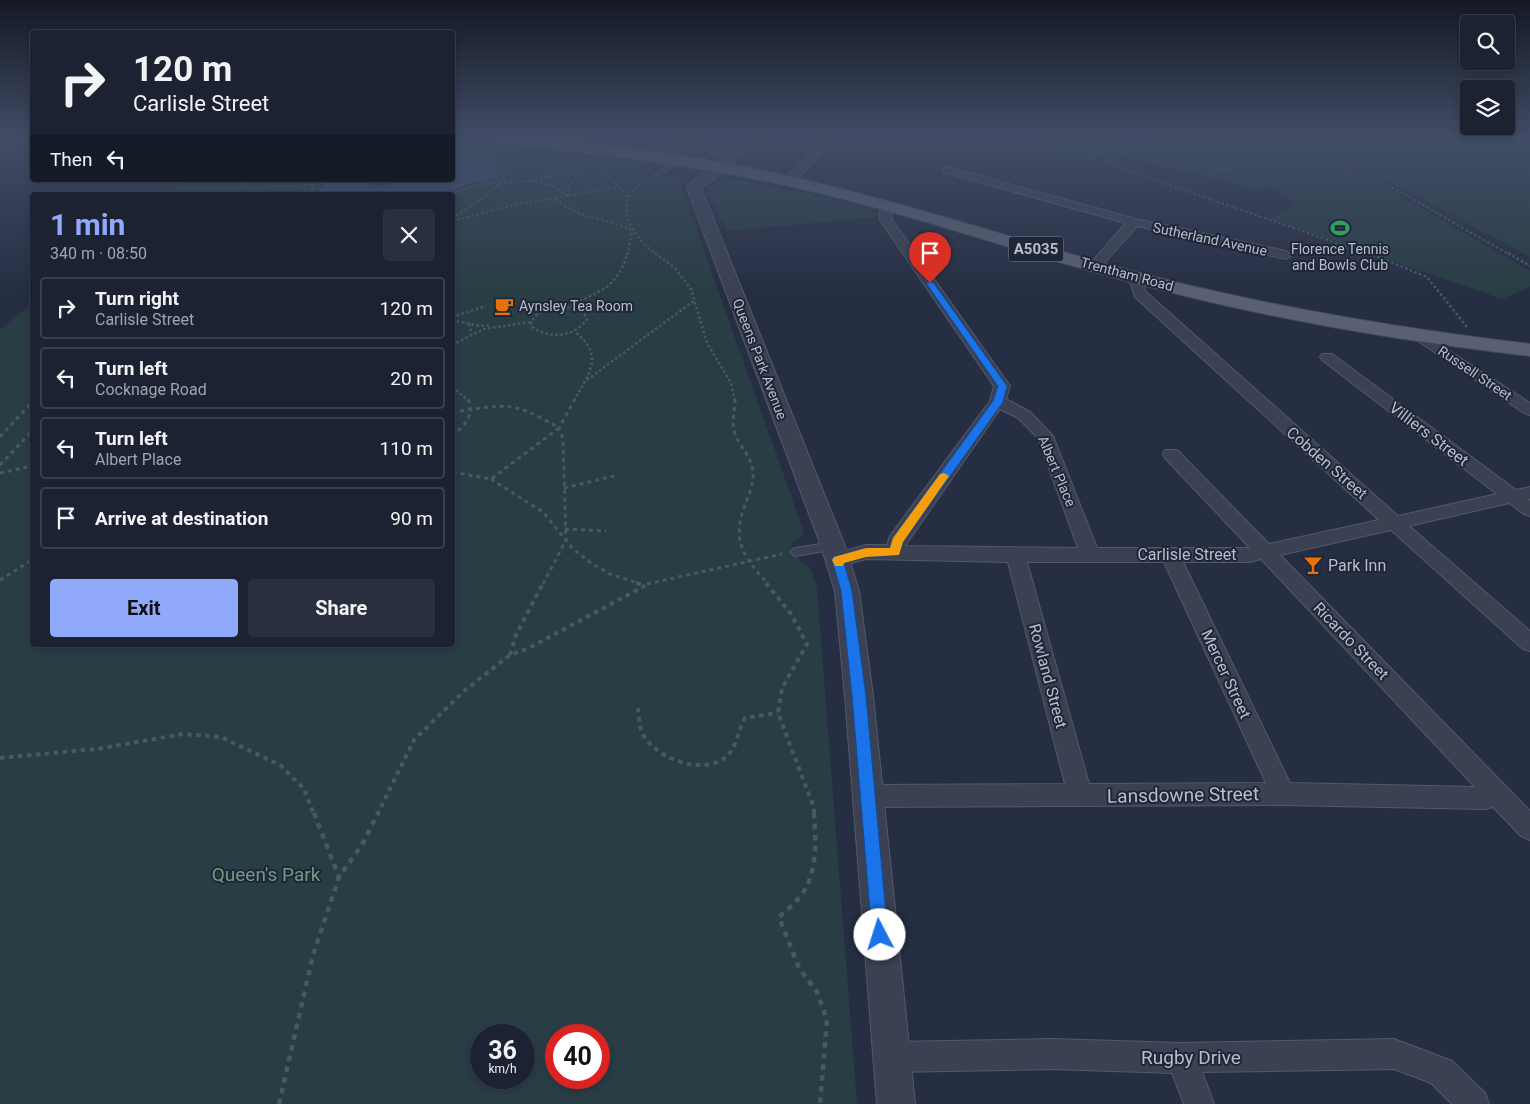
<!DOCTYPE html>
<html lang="en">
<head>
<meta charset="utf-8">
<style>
	:root { --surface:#1c2232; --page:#292f3e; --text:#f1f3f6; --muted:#a0a4ac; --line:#3a3f4d; --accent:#90a9f9 }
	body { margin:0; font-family:Roboto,sans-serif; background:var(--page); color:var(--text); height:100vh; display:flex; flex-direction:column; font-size:19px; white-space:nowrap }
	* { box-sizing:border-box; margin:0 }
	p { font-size:16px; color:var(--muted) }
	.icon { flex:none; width:28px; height:28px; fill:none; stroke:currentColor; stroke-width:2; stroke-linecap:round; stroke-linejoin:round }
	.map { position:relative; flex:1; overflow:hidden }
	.side { position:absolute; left:30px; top:192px; width:425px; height:455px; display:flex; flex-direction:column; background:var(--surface); border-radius:5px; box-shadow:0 2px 8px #0003,0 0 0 1px var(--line) }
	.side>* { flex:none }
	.top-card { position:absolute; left:30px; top:30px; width:425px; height:152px; border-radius:5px; box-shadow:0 2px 8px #0003,0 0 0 1px var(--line); background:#1c2232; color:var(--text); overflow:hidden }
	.tools { position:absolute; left:1460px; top:15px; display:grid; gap:10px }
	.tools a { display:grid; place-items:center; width:55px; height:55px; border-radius:5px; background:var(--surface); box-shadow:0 2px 8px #0003,0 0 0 1px var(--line); font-size:25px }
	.speed { position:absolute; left:470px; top:1024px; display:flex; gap:10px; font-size:25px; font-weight:700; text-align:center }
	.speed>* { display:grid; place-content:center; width:65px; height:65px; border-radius:50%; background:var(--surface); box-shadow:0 2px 8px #0003,0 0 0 1px var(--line); line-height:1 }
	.speed small { font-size:12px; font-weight:400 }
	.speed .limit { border:8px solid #d22; background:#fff; color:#111 }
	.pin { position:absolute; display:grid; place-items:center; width:42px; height:42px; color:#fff; margin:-51px -21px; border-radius:50% 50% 50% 0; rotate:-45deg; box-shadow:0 0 5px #0007 }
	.pin .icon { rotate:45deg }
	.me { position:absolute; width:55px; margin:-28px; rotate:355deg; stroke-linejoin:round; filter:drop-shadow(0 0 4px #0008) }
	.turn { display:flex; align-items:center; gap:18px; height:105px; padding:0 20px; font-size:22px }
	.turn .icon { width:65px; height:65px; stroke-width:2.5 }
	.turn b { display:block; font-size:35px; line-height:42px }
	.then { display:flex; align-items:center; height:48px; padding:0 20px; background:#0003; gap:10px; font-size:19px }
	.round { display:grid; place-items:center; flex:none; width:52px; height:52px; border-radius:5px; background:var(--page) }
	.summary { display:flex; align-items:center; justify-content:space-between; height:85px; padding:0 20px }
	h1 { font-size:30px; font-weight:700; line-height:38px; color:var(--accent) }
	.button { display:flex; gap:10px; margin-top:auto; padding:10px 20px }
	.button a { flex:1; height:58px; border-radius:5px; background:var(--accent); color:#111; font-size:20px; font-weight:700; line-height:58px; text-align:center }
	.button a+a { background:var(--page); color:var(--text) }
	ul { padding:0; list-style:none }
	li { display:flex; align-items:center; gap:15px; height:62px; margin:0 10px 8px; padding:0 10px; border:2px solid var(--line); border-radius:5px }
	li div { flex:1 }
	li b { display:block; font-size:19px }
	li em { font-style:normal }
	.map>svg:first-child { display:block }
</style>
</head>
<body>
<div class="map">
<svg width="1530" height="1104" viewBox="0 0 1530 1104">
	<rect width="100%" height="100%" fill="#262e43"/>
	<g fill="#293d44" fill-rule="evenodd">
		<polygon points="1030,138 1275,138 1379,184 1530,271 1530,287 1502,299 1270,219 1298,203 1267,186 1259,190 1115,155 1104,161 1083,157"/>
		<polygon points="1284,138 1530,138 1530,257 1399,187"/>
		<path d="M453 140 647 163 656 166 650 170 663 177 675 176 680 183 804 532 802 537 791 543 800 561 810 567 817 588 857 1104H0V330L32 303V645H452V195H167L186 180H452ZM481 1035H524V1078H481ZM556 1035H599V1078H556Z"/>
		<polygon points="726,180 739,180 874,208 877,217 727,231 706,191 708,186"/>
	</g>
	<polygon fill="#3c496c" points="453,150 490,154 496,158 498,165 495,173 486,181 473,182 441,195 316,195 326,180 366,180 370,188 413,180 452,180"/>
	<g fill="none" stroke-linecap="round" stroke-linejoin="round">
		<polyline stroke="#3c496c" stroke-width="4" points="1088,159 1103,150 1136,138"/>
		<g stroke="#53596a" stroke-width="2">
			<g id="service">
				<polygon points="14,138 20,138 0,152 0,148"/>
				<polygon points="700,138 706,138 712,151 731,157 756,140 755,138 761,138 762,140 735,160 719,170 716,168 717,167 728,159 708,153"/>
				<polygon points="678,160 683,161 660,175 655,174"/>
				<polygon points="833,542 838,546 837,549 795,556 790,552 795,548"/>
			</g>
		</g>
		<g stroke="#53596a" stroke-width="2">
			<g id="minor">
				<polygon points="672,138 682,138 682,147 673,161 669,162 664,159 672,147"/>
				<polygon points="825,138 836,138 793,183 785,183 785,179"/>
				<polygon points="947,167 1136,219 1286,251 1292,255 1286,259 1137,226 1098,270 1090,270 1088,267 1090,264 1126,223 943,172 942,170"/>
				<path d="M890 202 896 205 891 213 892 220 1010 386 1006 399 1030 412 1053 436 1097 548H1250L1165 458 1163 454 1165 450H1177L1269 544 1379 520 1135 297 1128 277 1134 273 1140 277 1146 292 1398 516 1497 494 1322 360 1320 357 1322 354H1332L1516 490 1530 487V499H1528L1530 501V516L1524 514 1509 503 1409 526 1530 631V651L1523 649 1391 530 1280 555 1530 811V840L1521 836 1493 807 1485 809 1283 805 868 807 860 804 856 796 860 788 868 785 1065 784 1008 562 866 559 838 567 831 565 829 560 831 555 866 545H887L890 536 990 401 994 386 880 220 879 213 886 203ZM1000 409 1018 418 1038 438 1078 548 905 546ZM1261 559 1475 787 1290 783 1183 562H1250ZM1027 562H1164L1266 783 1089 784Z"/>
				<polygon points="1420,332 1530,403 1530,415 1524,413 1415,339 1413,336"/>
				<polygon points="1052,1039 1181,1043 1394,1039 1452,1061 1485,1093 1489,1104 1452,1104 1431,1083 1394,1069 1202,1072 1214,1104 1184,1104 1172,1073 1052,1069 892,1072 882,1067 877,1057 882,1047 892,1042"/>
			</g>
		</g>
		<g stroke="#53596a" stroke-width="2">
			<polygon id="tertiary" points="719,164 724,165 726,168 724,171 701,188 845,546 859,591 873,696 915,1104 877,1104 845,696 835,591 821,546 687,188 694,179"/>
		</g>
		<g stroke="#454a5c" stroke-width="2">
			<path id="primary" d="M485 138C611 138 754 165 876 198 970 223 1061 253 1155 277 1278 308 1404 329 1530 344V356C1399 341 1270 319 1142 285 1025 255 911 213 793 187 694 164 593 154 492 142Z"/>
		</g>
		<g stroke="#475a60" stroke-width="2" stroke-dasharray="2.5 2.5" stroke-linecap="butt">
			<polyline points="1101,138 1132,148 1106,163 1371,255"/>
			<polyline points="1277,138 1395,189 1510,255"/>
			<polyline points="452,146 483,148"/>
			<polyline points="1132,149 1192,166 1228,169 1283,140"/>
			<polyline points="598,166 627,196"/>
			<path d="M648 178C609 200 629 234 657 255"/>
			<polyline points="318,180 324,181"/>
			<polyline points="264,187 313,185"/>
			<polyline points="312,188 319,188"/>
			<polyline points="232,195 247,180"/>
			<polyline points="256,195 271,180"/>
			<polyline points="310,195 313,185 318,180"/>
			<polyline points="446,195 481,184 532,181"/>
			<polyline points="568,196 551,185 531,181 581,169"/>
			<polyline points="569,196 568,187 581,170"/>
			<path d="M556 199C575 218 608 218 631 230"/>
			<path d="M452 218C472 206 502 189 509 165L501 153"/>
			<polyline points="452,221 514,205 619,187"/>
			<polyline points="627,255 632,233"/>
		</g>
		<g stroke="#475a60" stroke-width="2.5" stroke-dasharray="2.5 2.5" stroke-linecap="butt">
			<polyline points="655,253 675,268 691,289 707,343 731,383 735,401"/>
			<polyline points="1368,253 1427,277 1467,327"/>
			<polyline points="1508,253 1530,266"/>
			<path d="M562 306 583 311 587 319C574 338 550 339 532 327L531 322 538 313Z"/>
			<path d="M571 306C601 289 615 291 628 253"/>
			<polyline points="452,317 486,306"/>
			<polyline points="452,320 480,326 491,325"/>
			<polyline points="469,324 472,334"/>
			<polyline points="452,345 484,329 531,322"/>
			<polyline points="583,383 695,300"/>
			<polyline points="452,387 469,401"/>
			<path d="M574 401C590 371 605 356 574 331"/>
		</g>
		<g stroke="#475a60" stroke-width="3" stroke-dasharray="4 4" stroke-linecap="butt">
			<path d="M735 399C735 411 731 423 735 434 740 447 752 457 753 472 754 483 749 495 745 505 731 542 744 557 768 584"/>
			<path d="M452 412C506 405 510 399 559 428L491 479 452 472"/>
			<path d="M452 436C463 427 476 415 468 399"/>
			<polyline points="0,437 32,402"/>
			<polyline points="0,465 32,431"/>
			<polyline points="0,473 32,466"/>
			<polyline points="491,479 543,512 573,549 591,563 610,574 641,584"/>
			<polyline points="564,488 614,476"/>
			<polyline points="565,529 606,531"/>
			<polyline points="0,580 32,560"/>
			<polyline points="543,584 566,540 563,439 559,428 575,399"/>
			<polyline points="647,584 782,554"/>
		</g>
		<g stroke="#475a60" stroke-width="4" stroke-dasharray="4.5 4.5" stroke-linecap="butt">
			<polyline points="636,583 644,585"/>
			<polyline points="766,583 791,614 807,644 782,688 778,713 814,808 814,815"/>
			<polyline points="510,655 516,635 543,583"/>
			<path d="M638 708C639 718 639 729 645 738 661 760 704 776 727 756 737 747 738 730 745 718L778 713"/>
			<polyline points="0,758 97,749 183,734 221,737 280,765 304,789 314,815"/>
			<polyline points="377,815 414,740 464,691 510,655 529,648 650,583"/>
		</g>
		<g stroke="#475a60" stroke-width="4.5" stroke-dasharray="5.5 5.5" stroke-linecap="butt">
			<polyline points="314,813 339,877"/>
			<path d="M814 813C816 840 818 876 799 898 793 905 786 911 779 917L799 968 817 992 827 1020 820 1104"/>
			<polyline points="279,1104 313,955 339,877 362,845 378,813"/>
		</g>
		<use href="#service" fill="#3b4152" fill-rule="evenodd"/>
		<use href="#minor" fill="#3b4152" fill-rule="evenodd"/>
		<use href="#tertiary" fill="#3b4152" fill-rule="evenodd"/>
		<use href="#primary" fill="#596072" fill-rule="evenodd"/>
	</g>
	<linearGradient id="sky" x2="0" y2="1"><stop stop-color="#151925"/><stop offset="0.47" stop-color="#414c66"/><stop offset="1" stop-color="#414c66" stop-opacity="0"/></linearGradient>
	<rect width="1530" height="293" fill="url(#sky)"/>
	<polygon fill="#1a73e8" stroke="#114b97" points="928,282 933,282 1007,386 1003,402 903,542 899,555 866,557 844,563 852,591 866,696 888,935 886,941 880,943 874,941 872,935 852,696 841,591 832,560 834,557 866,548 890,548 893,538 993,401 998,386 926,283"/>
	<polygon fill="#f59e0b" points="944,473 949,476 903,542 899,555 866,557 844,563 843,566 835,566 832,560 834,557 866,548 890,548 893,538 940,474"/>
	<defs>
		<g id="stadium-bare" transform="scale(1.5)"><path d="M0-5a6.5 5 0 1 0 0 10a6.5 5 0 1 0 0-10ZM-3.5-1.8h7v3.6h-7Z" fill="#2e9e5b" stroke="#1f2638" stroke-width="2.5" paint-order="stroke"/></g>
		<g id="cafe-bare" transform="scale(1.5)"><path d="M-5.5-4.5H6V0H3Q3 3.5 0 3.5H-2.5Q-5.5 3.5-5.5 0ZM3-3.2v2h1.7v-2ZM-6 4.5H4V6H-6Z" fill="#e8710a" stroke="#1f2638" stroke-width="2.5" paint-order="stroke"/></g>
		<g id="bar-bare" transform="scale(1.5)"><path d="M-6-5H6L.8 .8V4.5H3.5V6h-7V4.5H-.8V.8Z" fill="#e8710a" stroke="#1f2638" stroke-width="2.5" paint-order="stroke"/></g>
	</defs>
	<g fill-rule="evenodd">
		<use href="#stadium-bare" x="1340" y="228"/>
		<use href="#cafe-bare" x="504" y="306"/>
		<use href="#bar-bare" x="1313" y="565"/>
	</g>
	<g text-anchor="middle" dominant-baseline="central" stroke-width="4" stroke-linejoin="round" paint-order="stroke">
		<g font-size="14" fill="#b8bdcc" stroke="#1f2638">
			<text transform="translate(1210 239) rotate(12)">Sutherland Avenue</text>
			<text transform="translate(1127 274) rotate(15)">Trentham Road</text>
			<text transform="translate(760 359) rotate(69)">Queens Park Avenue</text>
			<text transform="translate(1475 373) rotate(34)">Russell Street</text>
			<text transform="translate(1057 471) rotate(67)">Albert Place</text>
		</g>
		<g font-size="14" fill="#b8bdcc" stroke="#1f2638">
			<text x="1340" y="249">Florence Tennis<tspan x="1340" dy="16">and Bowls Club</tspan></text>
			<text x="519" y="306" text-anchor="start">Aynsley Tea Room</text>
		</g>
		<rect fill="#1f2638" stroke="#8a90a0" stroke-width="1" x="1008.5" y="236.5" width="55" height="25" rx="4"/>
		<g font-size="15" font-weight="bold" fill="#b8bdcc">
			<text x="1036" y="249">A5035</text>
		</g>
		<g font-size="16" fill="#b8bdcc" stroke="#1f2638">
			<text transform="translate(1429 434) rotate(37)">Villiers Street</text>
			<text transform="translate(1327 463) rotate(41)">Cobden Street</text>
			<text x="1187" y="554">Carlisle Street</text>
			<text transform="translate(1351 641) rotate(46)">Ricardo Street</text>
			<text transform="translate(1226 674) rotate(65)">Mercer Street</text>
			<text transform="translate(1048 676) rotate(75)">Rowland Street</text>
		</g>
		<g font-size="16" fill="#b8bdcc" stroke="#1f2638" text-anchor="start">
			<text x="1328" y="565">Park Inn</text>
		</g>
		<g font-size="19" fill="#b8bdcc" stroke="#1f2638">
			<text transform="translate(1183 795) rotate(-1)">Lansdowne Street</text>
			<text x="1191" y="1057">Rugby Drive</text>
		</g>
		<g font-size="19" fill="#6f9d80" stroke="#1f2638">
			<text x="266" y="874">Queen's Park</text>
		</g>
	</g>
</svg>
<div class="tools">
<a><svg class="icon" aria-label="search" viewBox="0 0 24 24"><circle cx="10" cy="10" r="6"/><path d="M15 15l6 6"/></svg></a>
<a><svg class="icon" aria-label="layers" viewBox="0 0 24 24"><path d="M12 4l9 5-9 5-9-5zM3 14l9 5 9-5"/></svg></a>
</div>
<div class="speed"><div>36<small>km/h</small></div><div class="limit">40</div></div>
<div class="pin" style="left:930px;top:283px;background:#d93025"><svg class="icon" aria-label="arrive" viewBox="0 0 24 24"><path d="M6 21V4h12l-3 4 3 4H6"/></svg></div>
<svg class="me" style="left:880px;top:935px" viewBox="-20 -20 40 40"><circle r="19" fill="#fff"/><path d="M0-13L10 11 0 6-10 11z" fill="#1a73e8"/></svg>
<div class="top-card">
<div class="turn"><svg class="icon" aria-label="right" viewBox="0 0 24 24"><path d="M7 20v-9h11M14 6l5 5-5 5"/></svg><div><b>120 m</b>Carlisle Street</div></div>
<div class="then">Then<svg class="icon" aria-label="left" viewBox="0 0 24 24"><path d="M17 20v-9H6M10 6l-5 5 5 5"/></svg></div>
</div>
<section class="side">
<div class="summary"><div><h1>1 min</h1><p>340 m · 08:50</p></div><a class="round"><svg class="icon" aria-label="close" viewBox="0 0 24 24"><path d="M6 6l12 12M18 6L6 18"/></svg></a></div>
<ul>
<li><svg class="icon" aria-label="right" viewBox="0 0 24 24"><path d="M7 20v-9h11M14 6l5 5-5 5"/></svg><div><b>Turn right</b><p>Carlisle Street</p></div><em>120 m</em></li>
<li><svg class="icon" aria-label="left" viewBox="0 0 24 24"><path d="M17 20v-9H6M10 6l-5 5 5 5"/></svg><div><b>Turn left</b><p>Cocknage Road</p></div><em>20 m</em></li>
<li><svg class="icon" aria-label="left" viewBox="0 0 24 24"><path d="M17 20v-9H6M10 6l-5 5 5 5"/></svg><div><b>Turn left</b><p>Albert Place</p></div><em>110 m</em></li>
<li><svg class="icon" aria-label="arrive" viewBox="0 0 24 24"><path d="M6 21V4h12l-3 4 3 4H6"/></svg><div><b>Arrive at destination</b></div><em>90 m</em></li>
</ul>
<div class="button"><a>Exit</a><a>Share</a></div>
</section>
</div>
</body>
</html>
